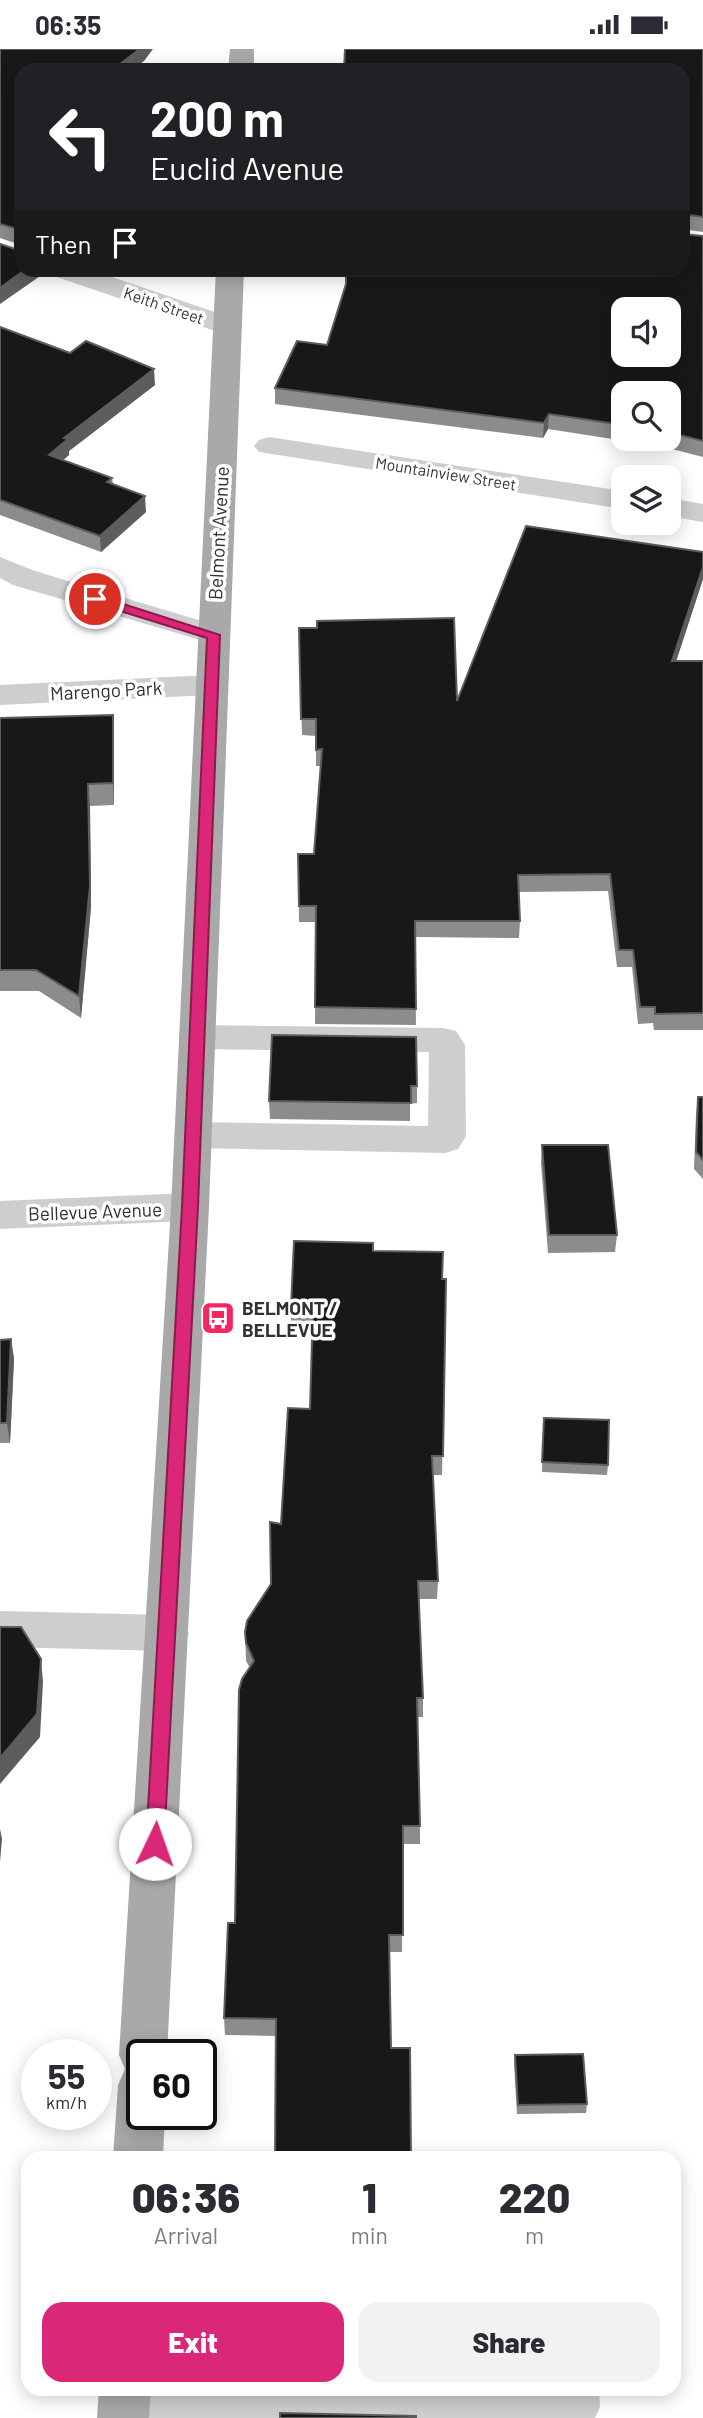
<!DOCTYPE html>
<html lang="en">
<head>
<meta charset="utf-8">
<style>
	:root { --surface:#fff; --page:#f2f2f3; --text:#2b2b33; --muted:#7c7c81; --accent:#db2777 }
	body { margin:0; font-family:Barlow,sans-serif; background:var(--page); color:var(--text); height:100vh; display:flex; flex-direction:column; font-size:26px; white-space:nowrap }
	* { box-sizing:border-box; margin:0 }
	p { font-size:23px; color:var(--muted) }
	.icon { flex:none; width:38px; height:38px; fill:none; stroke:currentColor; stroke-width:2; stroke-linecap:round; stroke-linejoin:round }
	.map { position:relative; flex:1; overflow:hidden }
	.panel { position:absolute; left:21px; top:2102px; width:660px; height:245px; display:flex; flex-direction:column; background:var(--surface); border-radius:21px; box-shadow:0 4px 18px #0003 }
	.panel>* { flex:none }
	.top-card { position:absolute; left:14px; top:14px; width:676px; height:214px; border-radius:21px; box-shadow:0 4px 18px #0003; background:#202124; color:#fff; overflow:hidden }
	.tools { position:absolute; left:611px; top:248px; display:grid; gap:14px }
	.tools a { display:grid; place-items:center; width:70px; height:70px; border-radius:14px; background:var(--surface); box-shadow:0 4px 18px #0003; font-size:35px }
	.speed { position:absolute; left:21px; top:1990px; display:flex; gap:14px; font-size:35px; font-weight:700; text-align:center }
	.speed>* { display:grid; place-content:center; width:91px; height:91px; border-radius:50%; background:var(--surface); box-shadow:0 4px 18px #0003; line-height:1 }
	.speed small { font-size:18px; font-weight:400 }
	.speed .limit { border:4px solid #111; border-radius:10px; background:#fff; color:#111 }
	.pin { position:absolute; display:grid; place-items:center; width:60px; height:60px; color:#fff; margin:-30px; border:4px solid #fff; border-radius:50%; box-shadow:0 2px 7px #0007 }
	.me { position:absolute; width:77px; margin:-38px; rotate:3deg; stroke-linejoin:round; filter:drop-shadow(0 0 5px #0008) }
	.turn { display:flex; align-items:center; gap:24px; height:147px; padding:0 21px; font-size:32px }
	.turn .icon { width:91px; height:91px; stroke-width:2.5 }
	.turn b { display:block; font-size:49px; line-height:60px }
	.then { display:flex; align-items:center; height:66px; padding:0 21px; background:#0003; gap:14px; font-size:26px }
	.eta { display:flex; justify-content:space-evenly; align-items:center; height:119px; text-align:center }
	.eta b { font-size:42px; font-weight:800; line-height:49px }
	.button { display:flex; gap:14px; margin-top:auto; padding:14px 21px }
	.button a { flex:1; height:80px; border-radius:21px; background:var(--accent); color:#fff; font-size:28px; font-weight:800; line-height:80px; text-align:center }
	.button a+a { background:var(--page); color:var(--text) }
	.status { display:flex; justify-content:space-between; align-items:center; height:49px; padding:0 35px; background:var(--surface); direction:ltr }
	.status svg { height:19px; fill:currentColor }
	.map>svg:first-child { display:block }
</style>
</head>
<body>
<div class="status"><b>06:35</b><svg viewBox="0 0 49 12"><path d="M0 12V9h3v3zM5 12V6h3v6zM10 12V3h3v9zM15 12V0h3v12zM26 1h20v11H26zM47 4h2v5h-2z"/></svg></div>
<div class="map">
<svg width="703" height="2369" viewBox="0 0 703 2369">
	<rect width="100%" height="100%" fill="#fff"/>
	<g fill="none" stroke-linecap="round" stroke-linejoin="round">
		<g fill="#cecece" fill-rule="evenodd">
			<polygon points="48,220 89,220 238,271 242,277 238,283 228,285 218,283 51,226"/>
			<polygon points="269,388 623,442 623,460 259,403 254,397 259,391"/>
			<polygon points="668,449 703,455 703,473 668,467"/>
			<polygon points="0,508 35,522 225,579 230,586 225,593 214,595 13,536 0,529"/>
			<polygon points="212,626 223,629 228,636 223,643 212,646 0,656 0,636"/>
			<polygon points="197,976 443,979 456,982 465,996 466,1087 458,1100 445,1104 193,1099 180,1095 174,1086 180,1077 193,1073 428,1077 429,1003 197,1000 184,997 179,988 184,979"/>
			<polygon points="190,1144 204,1148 209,1158 204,1168 190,1172 0,1180 0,1152"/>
			<polygon points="0,1562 167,1566 182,1572 189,1584 182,1596 167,1602 0,1598"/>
			<polygon points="106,2340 599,2340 600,2358 595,2369 103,2369 98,2358"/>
		</g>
		<g fill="#a9a9a9" fill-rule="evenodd">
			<polygon points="230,0 254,0 254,21 228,21"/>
			<polygon points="216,220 244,220 209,1158 167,2006 142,2006 142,2065 165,2065 163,2109 113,2109 118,2036 125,2020 119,2006 171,1158"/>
			<polygon points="99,2340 151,2340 149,2369 97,2369"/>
		</g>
	</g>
	<g fill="#8c8c8c" fill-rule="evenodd">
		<polygon points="0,0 144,12 21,21 21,196 0,189"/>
		<polygon points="703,0 703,183 682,180 682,21 345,12"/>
		<path d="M703 187V408L664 398 548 380 543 389 275 355V339L327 296 346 236ZM623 345H668V390H623Z"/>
		<polygon points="0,278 155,336 69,402 69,406 63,411 112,429 113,435 146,463 101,503 0,466"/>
		<polygon points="703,530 676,612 703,612 703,981 654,981 653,974 638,975 632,918 617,918 608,842 518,843 520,872 519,889 415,888 416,976 315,975 316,873 299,873 298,805 314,805 321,717 316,717 316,687 302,686 299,579 457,652"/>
		<polygon points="0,669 114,687 114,756 90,757 91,858 81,969 39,942 0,942"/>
		<polygon points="417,1037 417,1054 410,1055 410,1072 270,1070 269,1052"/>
		<polygon points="698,1048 703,1048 703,1130 694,1120 696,1065"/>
		<polygon points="542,1096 617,1186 615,1203 548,1204 541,1114"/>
		<polygon points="373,1202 442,1230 446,1230 442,1426 433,1426 438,1532 437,1550 419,1550 423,1649 423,1668 417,1668 420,1777 420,1795 403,1795 402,1903 389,1903 391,1999 411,2109 276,1987 225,1986 224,1969 235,1874 250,1619 246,1612 245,1583 271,1535 281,1475 310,1360 313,1277 291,1277 291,1258"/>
		<polygon points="11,1290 14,1310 10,1394 0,1394 0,1291"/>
		<polygon points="543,1379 608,1416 607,1426 542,1423"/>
		<polygon points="515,2006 587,2055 586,2064 517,2065 514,2015"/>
	</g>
	<g fill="#5d5d5d">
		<polygon points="140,0 153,0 144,12 132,21 112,21"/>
		<polygon points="26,220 46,220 46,223 0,255 0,239"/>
		<polygon points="154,320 155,336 69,402 69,406 50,422 49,406 64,389"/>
		<polygon points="549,365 548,380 543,389 544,374"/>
		<polygon points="145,447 146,463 101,503 100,487"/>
		<polygon points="703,518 703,530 671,628 672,612"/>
		<polygon points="113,666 114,687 114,756 113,734"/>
		<polygon points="88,735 90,757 91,858 81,969 79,947"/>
		<polygon points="11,1290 14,1310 10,1394 7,1374"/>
		<polygon points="41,1610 43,1633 40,1688 0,1735 0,1709"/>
		<polygon points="0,1780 2,1790 0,1813"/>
	</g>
	<g fill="#181818" stroke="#5d5d5d" stroke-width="2" fill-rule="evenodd">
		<polygon points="0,0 140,0 112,21 21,21 21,181 0,175"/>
		<polygon points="345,0 703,0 703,168 682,165 682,21 344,21"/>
		<path d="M682 185 703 187V392L668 383V345H623V376L549 365 544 374 275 339 297 292 327 296 346 235V220H682ZM623 261H668V306H623Z"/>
		<polygon points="0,195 21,202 21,220 26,220 0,239"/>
		<polygon points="0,278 70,304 86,292 154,320 64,389 68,390 49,406 112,429 107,433 145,447 100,487 0,451"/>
		<polygon points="526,477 703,503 703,518 672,612 703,612 703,964 655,965 655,958 640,958 633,901 619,901 610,825 518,826 520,872 415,872 416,960 315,958 316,857 299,857 298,805 314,805 322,700 316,701 316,670 301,670 299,579 317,579 317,572 454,569 457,652"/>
		<polygon points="113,666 113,734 88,735 90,837 79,947 36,921 0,921 0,669"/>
		<polygon points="272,986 416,988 417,1037 411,1037 411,1054 269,1052"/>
		<polygon points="698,1048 703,1048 703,1111 696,1103"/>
		<polygon points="542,1096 608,1096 617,1186 549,1186"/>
		<polygon points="294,1192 373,1194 373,1202 443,1203 442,1230 446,1230 443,1407 432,1407 438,1532 418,1532 423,1649 417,1649 420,1777 403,1777 403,1886 389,1886 391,1999 410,1999 411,2109 275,2109 276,1970 224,1969 228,1874 235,1874 239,1641 242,1630 254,1612 246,1594 245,1583 247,1572 271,1535 270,1473 281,1475 288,1359 310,1360 313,1258 291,1258"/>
		<polygon points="11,1290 7,1374 0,1374 0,1291"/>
		<polygon points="544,1369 609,1371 608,1416 542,1413"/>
		<polygon points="0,1578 21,1578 41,1610 37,1665 0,1709"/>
		<polygon points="583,2005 587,2055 518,2056 515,2006"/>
		<polygon points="280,2364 416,2367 416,2369 280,2369"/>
	</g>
	<polygon fill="#db2777" stroke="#8e194d" stroke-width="2" points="95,546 220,586 198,1158 164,1795 162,1800 155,1803 148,1800 146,1795 182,1158 207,589 91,553 89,550"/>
	<defs>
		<g id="bus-square" transform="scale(1.75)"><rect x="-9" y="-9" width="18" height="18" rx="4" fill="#f52560" stroke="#fff"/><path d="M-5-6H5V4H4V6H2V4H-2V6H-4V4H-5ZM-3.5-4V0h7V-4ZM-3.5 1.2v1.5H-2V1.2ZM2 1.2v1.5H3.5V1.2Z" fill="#fff"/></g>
	</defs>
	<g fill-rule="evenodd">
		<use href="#bus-square" x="218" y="1269"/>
	</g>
	<g text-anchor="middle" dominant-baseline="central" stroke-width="7" stroke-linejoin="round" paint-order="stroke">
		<g font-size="16" fill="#313131" stroke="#fff">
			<text transform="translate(164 256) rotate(19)">Keith Street</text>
			<text transform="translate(446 424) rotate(9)">Mountainview Street</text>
		</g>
		<g font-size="19" fill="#313131" stroke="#fff">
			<text transform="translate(218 484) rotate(-87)">Belmont Avenue</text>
			<text transform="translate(106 641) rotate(-3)">Marengo Park</text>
			<text transform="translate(95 1162) rotate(-2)">Bellevue Avenue</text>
		</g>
		<g font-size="19" font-weight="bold" fill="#313131" stroke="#fff" text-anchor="start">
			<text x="242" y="1258">BELMONT /<tspan x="242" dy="22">BELLEVUE</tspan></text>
		</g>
	</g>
</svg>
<div class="tools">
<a><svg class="icon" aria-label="sound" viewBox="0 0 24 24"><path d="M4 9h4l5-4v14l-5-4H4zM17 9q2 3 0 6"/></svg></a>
<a><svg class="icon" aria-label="search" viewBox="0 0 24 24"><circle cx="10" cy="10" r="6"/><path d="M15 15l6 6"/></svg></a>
<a><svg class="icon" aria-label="layers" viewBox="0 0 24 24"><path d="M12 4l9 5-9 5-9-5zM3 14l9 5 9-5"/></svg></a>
</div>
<div class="speed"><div>55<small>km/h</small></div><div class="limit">60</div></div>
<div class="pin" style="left:95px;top:550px;background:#d93025"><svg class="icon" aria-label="arrive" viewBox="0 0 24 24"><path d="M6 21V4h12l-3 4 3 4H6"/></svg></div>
<svg class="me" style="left:155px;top:1795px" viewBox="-20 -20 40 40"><circle r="19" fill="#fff"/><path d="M0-13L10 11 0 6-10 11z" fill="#db2777"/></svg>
<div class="top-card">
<div class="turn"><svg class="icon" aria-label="left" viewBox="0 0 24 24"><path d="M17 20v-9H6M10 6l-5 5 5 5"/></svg><div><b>200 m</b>Euclid Avenue</div></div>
<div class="then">Then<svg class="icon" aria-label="arrive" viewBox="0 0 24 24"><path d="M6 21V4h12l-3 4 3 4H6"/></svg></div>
</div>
<section class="panel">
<div class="eta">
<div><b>06:36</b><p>Arrival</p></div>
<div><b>1</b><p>min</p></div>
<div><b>220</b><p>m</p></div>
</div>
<div class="button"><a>Exit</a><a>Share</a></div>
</section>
</div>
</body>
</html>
